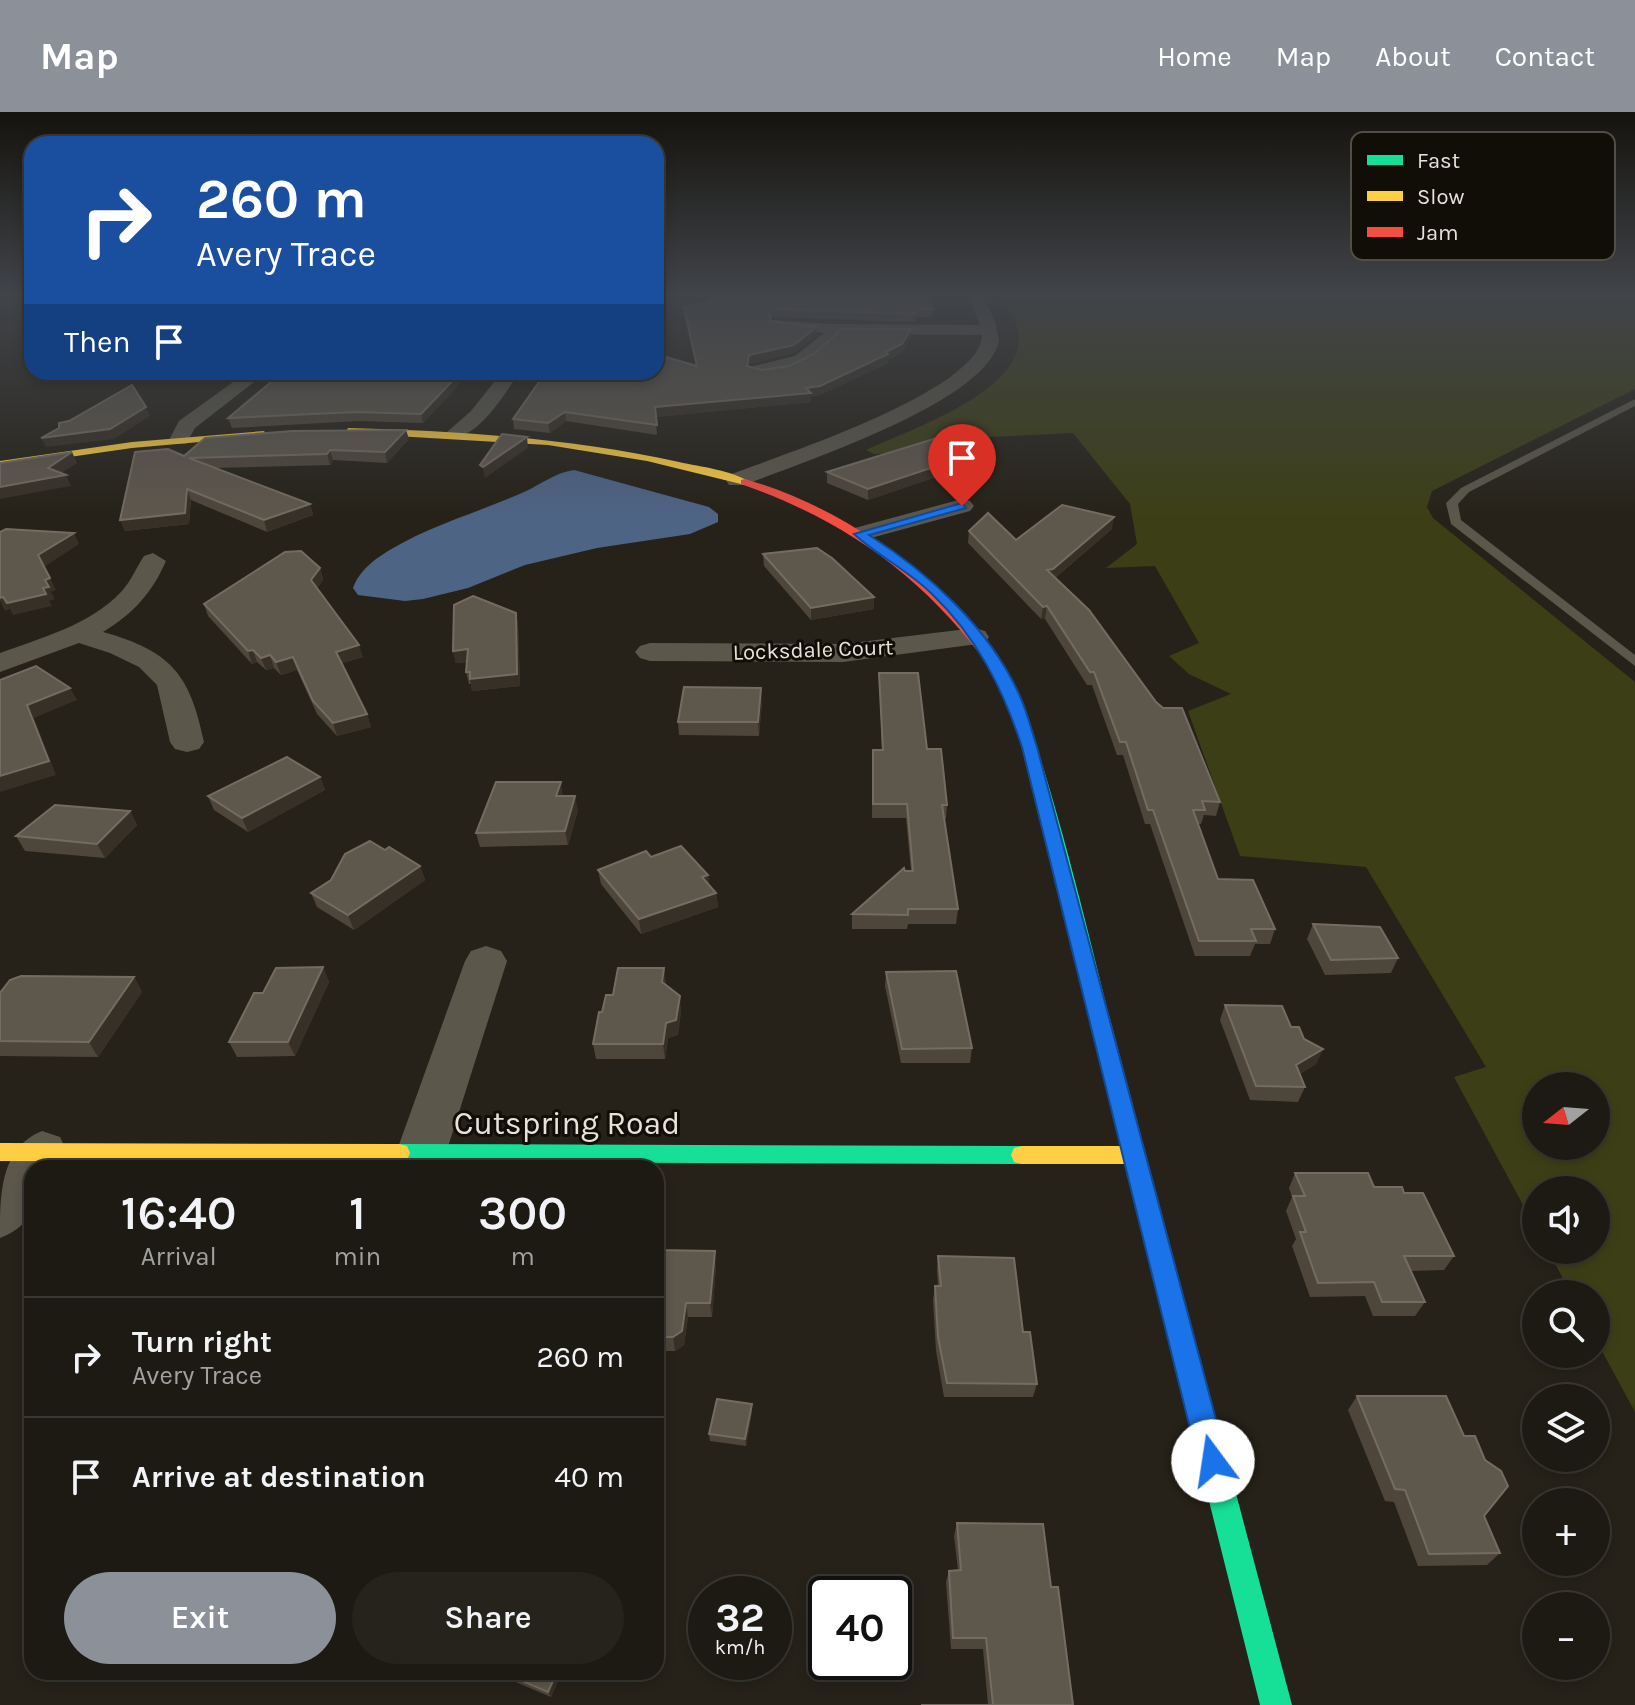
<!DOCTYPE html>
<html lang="en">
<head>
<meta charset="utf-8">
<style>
	:root { --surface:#1c1a13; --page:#25231c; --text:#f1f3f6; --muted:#a0a1a0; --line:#3a3833; --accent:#8c9099 }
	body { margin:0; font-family:Karla,sans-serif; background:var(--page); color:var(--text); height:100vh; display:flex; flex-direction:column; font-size:30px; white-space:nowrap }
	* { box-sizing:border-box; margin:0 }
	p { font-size:26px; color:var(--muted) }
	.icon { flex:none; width:44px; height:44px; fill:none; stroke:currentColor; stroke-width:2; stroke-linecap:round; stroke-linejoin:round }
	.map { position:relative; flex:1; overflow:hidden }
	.panel { position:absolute; left:24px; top:1048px; width:640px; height:520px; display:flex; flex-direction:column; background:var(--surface); border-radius:24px; box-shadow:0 4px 12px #0003,0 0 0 2px var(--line) }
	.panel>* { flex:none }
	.guide { position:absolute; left:24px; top:24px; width:640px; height:244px; border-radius:24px; box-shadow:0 4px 12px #0003,0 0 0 2px var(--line); background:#1a4fa0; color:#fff; overflow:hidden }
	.needle { width:52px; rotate:253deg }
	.tools { position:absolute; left:1522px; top:960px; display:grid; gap:16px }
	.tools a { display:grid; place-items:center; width:88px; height:88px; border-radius:50%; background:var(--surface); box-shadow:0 4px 12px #0003,0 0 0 2px var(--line); font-size:40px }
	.speed { position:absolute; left:688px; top:1464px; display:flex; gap:16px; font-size:40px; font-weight:700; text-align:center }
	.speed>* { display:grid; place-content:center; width:104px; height:104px; border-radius:50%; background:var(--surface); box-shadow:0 4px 12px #0003,0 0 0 2px var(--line); line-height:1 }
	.speed small { font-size:20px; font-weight:400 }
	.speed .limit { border:4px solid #111; border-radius:12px; background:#fff; color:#111 }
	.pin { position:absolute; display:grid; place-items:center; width:68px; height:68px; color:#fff; margin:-82px -34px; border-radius:50% 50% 50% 0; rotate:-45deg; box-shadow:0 0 8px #0007 }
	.pin .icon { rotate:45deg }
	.me { position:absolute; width:88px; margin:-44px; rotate:346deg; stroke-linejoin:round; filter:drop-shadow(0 0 6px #0008) }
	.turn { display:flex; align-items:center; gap:28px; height:168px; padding:0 40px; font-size:36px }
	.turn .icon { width:104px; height:104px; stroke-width:2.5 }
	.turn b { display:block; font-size:56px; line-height:68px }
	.then { display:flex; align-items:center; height:76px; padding:0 40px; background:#0003; gap:16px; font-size:30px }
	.eta { display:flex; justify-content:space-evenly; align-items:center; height:136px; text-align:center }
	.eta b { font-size:48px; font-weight:600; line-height:56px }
	.button { display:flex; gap:16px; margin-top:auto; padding:16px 40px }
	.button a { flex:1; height:92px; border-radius:48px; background:var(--accent); color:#fff; font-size:32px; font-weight:600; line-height:92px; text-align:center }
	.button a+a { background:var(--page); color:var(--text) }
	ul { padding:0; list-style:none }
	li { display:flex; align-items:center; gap:24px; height:120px; padding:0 40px; border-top:2px solid var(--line) }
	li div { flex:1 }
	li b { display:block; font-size:30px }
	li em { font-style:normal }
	header { display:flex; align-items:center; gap:48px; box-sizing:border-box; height:112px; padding:0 40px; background:var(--accent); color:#fff }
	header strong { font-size:38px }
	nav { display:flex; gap:44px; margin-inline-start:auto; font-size:28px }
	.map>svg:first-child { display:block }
</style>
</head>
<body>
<header>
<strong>Map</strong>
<nav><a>Home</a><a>Map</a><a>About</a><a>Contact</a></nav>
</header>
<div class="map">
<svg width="1635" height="1593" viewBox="0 0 1635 1593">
	<rect width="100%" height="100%" fill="#262219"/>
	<path fill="#3c3f16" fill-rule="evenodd" d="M1002 183H1635V277L1432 379 1427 395 1433 406 1635 570V1300L1596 1228V1182H1571L1548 1138H1596V1078H1536V1117L1454 965 1486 955 1366 755 1240 744 1188 599 1231 582 1189 562 1169 544 1199 531 1155 454 1106 456 1137 432 1130 392 1073 321 949 327 939 340 874 342 866 338C909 318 1005 286 1018 236 1023 219 1009 198 1002 183ZM1536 974H1596V1034H1536Z"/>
	<path fill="#4e6485" d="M574 358 709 395 718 402V410L690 422 597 436 525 453 468 476 423 487 405 489 358 483 353 476C357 464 366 455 376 447 420 416 475 402 524 380 542 372 554 361 574 358Z"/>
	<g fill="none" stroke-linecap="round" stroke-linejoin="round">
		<polygon fill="#5b574b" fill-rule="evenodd" points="1635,287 1635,294 1469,380 1458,392 1461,408 1635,543 1635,554 1451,412 1446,391 1461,376"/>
		<g fill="#5b574b" fill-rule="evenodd">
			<path d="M968 183H982L995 209 999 229C986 291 801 350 745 373H729L726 368 729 363C778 344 981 279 982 223L840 222C823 247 781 270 750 263V255L795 244 824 221 772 214V208L830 212 980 213Z"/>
			<polygon points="247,260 267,260 195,316 186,332 172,332 169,328 179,309"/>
			<path d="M502 260H520C506 279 476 331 450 324L447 320 471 299Z"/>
			<polygon points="962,387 970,389 974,394 970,399 860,429 848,422 851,417"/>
			<path d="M153 441 166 449C152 481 133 502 103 520 171 539 190 562 204 630L199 637 187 640 175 637 170 630 157 573 139 555 110 541 79 531 0 560V541C41 526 90 513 121 480 131 469 136 456 144 444Z"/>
			<polygon points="975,516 985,519 989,525 985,531 843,550 650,549 640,546 635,540 640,534 650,531 843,532"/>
			<polygon points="486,834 501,839 507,849 446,1041 438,1056 403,1056 396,1041 465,849 471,839"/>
			<path d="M42 1019 60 1025 67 1040 59 1056H32C32 1090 37 1112 0 1126 0 1083 0 1036 42 1019Z"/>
		</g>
		<g fill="#16e098" fill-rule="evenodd">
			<path d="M997 551C1029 564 1096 854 1109 903L1106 908H1092L1089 903 1023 635 1008 589 990 555Z"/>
			<polygon points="399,1032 1022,1034 1030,1036 1033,1043 1030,1050 1022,1052 399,1050 391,1048 388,1041 391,1034"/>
			<polygon points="1173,1181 1182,1185 1186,1193 1292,1593 1260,1593 1160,1193 1164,1185"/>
		</g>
		<g fill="#ffcf43" fill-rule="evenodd">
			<path d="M348 316C460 319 570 326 679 350 701 355 731 358 750 370L745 373 647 349 548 333 345 321Z"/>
			<polygon points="264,319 267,324 132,336 0,355 0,349 132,330"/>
			<polygon points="0,1031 399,1032 407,1034 410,1041 407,1048 399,1050 0,1049"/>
			<polygon points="1022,1034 1134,1034 1142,1036 1145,1043 1142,1050 1134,1052 1022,1052 1014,1050 1011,1043 1014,1036"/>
		</g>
		<g fill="#f24e42" fill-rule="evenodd">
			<path d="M745 367C851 398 940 466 1004 555L1002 558H992C925 466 849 410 741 372V368Z"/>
			<polygon points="1099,896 1106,898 1109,903 1186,1193 1182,1201 1173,1205 1164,1201 1160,1193 1089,903 1092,898"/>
		</g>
	</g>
	<g fill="#4e463b">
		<polygon points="707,186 933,197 932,205 915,205 915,210 772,205 771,206 771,209 817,223 794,241 749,252 749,255 762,258 789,254 911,217 911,226 902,240 888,248 888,251 820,283 811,284 811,290 656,305 657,323 566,309 550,321 514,317 513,307 696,254 684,203 684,195 708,191"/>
		<polygon points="471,260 423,311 359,309 232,316 228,306"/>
		<polygon points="409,327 387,351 333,348 330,353 215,356 310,392 313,403 267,420 191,388 189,412 125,419 120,408 184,344"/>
		<polygon points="827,360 948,361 868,388 827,371"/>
		<polygon points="1112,417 1055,466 1220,690 1216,704 1204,703 1201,712 1198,712 1218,767 1275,817 1270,832 1255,832 1250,844 1195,844 1150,712 1145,712 1123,643 1117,643 1092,573 1087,573 1045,507 1041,507 968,431 969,419 1016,428"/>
		<polygon points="763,442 874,497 811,508 764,454"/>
		<polygon points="320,456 323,468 317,476 363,545 342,551 367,602 371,615 337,624 317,602 297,558 281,563 274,556 266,558 257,550 252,552 208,504 204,492"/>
		<polygon points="516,501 518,513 520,574 472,579 471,572 469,572 466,560 467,550 456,551 453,539"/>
		<polygon points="879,561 927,637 947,693 946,707 944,707 958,797 956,812 908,812 907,817 852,817 852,802 905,759 911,759 906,706 872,706 872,652 882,638"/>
		<polygon points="762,589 759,624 679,623 678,610"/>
		<polygon points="320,665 325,678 248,720 214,698 208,684"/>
		<polygon points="563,684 578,698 568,733 480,735 476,721"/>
		<polygon points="130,699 137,713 105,746 25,739 16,724"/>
		<polygon points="385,738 420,754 425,768 354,818 317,795 311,781"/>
		<polygon points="651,745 708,763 709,773 716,781 718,795 641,822 601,772 598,758"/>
		<polygon points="1313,812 1398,846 1391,861 1325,863 1307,827"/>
		<polygon points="323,855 329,870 295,944 237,945 229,930 263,881"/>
		<polygon points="664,856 666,873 681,899 678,923 668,926 665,947 596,947 593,932 602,900 613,883"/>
		<polygon points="886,860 972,936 970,951 901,951 885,874"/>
		<polygon points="134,865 142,880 98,945 0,944 0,881"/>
		<polygon points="1225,893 1291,915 1304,927 1323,937 1316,952 1300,962 1305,975 1298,990 1250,988 1220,908"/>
		<polygon points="1295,1061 1404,1081 1454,1144 1444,1158 1411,1159 1425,1190 1415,1204 1373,1204 1365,1184 1310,1185 1292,1134 1296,1127 1286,1099 1292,1085 1289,1076"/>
		<polygon points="656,1138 716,1154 712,1205 688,1205 684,1233 675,1239 662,1239 656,1231"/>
		<polygon points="938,1144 1023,1220 1037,1272 1033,1285 944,1285 936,1239 933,1188 935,1174 938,1174 937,1158"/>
		<polygon points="1357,1284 1484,1404 1500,1441 1487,1453 1418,1454 1394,1390 1385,1389 1348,1298"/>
		<polygon points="752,1292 752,1299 746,1334 710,1329 709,1322"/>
		<polygon points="957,1411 1051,1475 1073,1593 988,1593 983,1537 951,1537 946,1470 949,1459 958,1458 954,1424"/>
		<polygon points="501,1560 562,1560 551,1585 504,1565"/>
	</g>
	<g fill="#373026">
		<polygon points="817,215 817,223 794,241 749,252 747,263 747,254 749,243"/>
		<polygon points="911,217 911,226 902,240 888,248 888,251 820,283 811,284 811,290 656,305 657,323 655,295 806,276 886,240"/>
		<polygon points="461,260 471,260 423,311 421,302"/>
		<polygon points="146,295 150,304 114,327 46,335 41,326"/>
		<polygon points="565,300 566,309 550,321 548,311"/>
		<polygon points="406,318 409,327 387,351 385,340"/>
		<polygon points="527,325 528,336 485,366 483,355"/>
		<polygon points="330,338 333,348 330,353 327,342"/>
		<polygon points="72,340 77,351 55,365 66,363 71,374 0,387 0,375 48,356"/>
		<polygon points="949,350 948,361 868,388 868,377"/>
		<polygon points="187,377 191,388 189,412 125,419 120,408"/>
		<polygon points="310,392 313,403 267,420 264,408"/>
		<polygon points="1114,405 1112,417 1051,469 1047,458"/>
		<polygon points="74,421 79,432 44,455 38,443"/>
		<polygon points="320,456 323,468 315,480 311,468"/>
		<polygon points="50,466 56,478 51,480 55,487 49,489 52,494 13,503 7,491 43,476 45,468"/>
		<polygon points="3,485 10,497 5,499 0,489 0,486"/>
		<polygon points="874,485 874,497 811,508 811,496"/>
		<polygon points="1047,494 1045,507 1041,507 1043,495"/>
		<polygon points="516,501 518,513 520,574 472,579 470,567"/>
		<polygon points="359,533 363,545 340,552 336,540"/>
		<polygon points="468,537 471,549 456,551 453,539"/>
		<polygon points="253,538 257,550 252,552 248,539"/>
		<polygon points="270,543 274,556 266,558 261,546"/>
		<polygon points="293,545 297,558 281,563 276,550"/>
		<polygon points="70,576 77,588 34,606 56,663 0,680 0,664 27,593"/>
		<polygon points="761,576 762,589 759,624 758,610"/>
		<polygon points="367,602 371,615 337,624 333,611"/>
		<polygon points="320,665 325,678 248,720 242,706"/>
		<polygon points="561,670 563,684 556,684"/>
		<polygon points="575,684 578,698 568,733 565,719"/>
		<polygon points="130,699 137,713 105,746 97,732"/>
		<polygon points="420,754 425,768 354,818 348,803"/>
		<polygon points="708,763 710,777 702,765"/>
		<polygon points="716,781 718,795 641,822 639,807"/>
		<polygon points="323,855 329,870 295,944 288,930"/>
		<polygon points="664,856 666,871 664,885 662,870"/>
		<polygon points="134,865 142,880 98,945 89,930"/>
		<polygon points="680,884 681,899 678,923 668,926 665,947 663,932 666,911"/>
		<polygon points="1323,937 1316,952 1290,968 1296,953"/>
		<polygon points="715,1139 716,1154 712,1205 710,1191"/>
		<polygon points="686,1191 688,1205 684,1233 675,1239 673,1225"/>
		<polygon points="752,1292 752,1299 746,1334 745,1327"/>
		<polygon points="557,1560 562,1560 551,1585 548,1580"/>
	</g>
	<g fill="#5e574c" stroke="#746c61" stroke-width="2">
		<polygon points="723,183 929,183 933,197 915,197 915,202 772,197 769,200 771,209 817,215 794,233 749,243 747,254 762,258 789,254 814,242 842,217 911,217 902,232 886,240 888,242 820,274 806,276 811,281 655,295 657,313 565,300 548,311 513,307 546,260 656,260 656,242 697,254 684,195 715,189 707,186"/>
		<polygon points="283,260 461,260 421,302 356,300 228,306"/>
		<polygon points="132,273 146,295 110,317 41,326 59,316 59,311 69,309"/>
		<polygon points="406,318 385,340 330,338 327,342 189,346 310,392 264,408 187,377 185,401 120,408 135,340 168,337 184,344 205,326 292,319"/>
		<polygon points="502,322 527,325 483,355 480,353"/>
		<polygon points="940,325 949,350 868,377 827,360"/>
		<polygon points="72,340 48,356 66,363 0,375 0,351"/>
		<polygon points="1062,393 1114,405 1053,457 1047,458 1089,498 1156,590 1163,596 1182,596 1220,690 1202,689 1205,698 1193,698 1218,767 1253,768 1275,817 1251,817 1256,829 1199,829 1153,698 1148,698 1126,630 1120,630 1094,560 1090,560 1047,494 1043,495 969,419 988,401 1016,428"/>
		<polygon points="6,417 74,421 38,443 50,466 45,468 49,475 43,476 46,482 7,491 3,485 0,486 0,420"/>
		<polygon points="817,436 832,446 874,485 811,496 763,442"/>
		<polygon points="301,439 320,456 311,468 359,533 336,540 367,602 333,611 313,589 293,545 276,550 270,543 261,546 253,538 248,539 204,492 285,440"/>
		<polygon points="473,484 516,501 517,562 470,567 470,560 466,560 468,537 453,539 454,493"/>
		<polygon points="36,554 70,576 27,593 49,649 0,664 0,568"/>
		<polygon points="879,561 918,561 927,637 941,637 947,693 942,693 958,797 908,797 908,803 852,802 904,756 905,759 913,759 907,692 873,692 873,638 883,638"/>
		<polygon points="684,575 761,576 758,610 678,610"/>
		<polygon points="287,645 320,665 242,706 208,684"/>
		<polygon points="496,670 561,670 556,684 575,684 565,719 476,721"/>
		<polygon points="55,693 130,699 97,732 16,724"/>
		<polygon points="370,729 385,738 389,735 420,754 348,803 311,781 331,768 345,742"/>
		<polygon points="681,734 708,763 702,765 716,781 639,807 598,758 646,739 651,745"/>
		<polygon points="1313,812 1380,815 1398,846 1331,848"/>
		<polygon points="323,855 288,930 229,930 254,881 263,881 276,856"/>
		<polygon points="618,856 664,856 662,870 680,884 676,908 666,911 663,932 593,932 599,900 602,900 606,883 613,883"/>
		<polygon points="956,859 972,936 902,937 886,860"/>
		<polygon points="21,864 134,865 89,930 0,929 0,881 10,868"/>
		<polygon points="1225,893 1282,894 1291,915 1299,915 1304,927 1323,937 1296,953 1305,975 1256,974"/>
		<polygon points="1295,1061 1368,1061 1374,1075 1402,1075 1404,1081 1423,1081 1454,1144 1404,1144 1425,1190 1382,1190 1374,1170 1318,1171 1300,1120 1306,1120 1293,1084 1305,1084"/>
		<polygon points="656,1138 715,1139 710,1191 686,1191 682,1219 673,1225 660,1225 656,1220"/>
		<polygon points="938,1144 1014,1146 1023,1220 1030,1220 1037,1272 947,1271 938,1225 935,1174 941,1174"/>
		<polygon points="1357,1284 1446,1284 1464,1324 1475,1324 1485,1348 1501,1359 1508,1374 1484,1404 1500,1441 1429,1442 1405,1378 1395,1377"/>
		<polygon points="717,1287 752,1292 745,1327 709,1322"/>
		<polygon points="957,1411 1043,1412 1051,1475 1058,1475 1073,1593 921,1593 993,1593 986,1526 953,1526 949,1459 961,1458"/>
		<polygon points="501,1560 557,1560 548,1580"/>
	</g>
	<linearGradient id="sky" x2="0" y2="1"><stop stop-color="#15130e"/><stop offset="0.45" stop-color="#414449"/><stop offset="1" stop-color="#414449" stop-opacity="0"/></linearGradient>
	<rect width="1635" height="406" fill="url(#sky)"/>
	<path fill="#1a73e8" stroke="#114b97" stroke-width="2" d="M962 391 966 396 869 423C929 461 989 516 1019 582 1027 599 1031 617 1037 635L1227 1349 1223 1359 1213 1363 1203 1359 1198 1349 1022 635C1003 577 977 525 932 482 909 459 878 444 854 422Z"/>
	<g text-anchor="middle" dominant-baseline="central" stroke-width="6" stroke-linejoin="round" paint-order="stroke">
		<g font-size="22" fill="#e8e2d7" stroke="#110d07">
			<text transform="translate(813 538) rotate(-2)">Locksdale Court</text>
		</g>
		<g font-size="32" fill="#e8e2d7" stroke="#110d07">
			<text x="567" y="1011">Cutspring Road</text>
		</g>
	</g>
	<rect x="1351" y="20" width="264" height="128" rx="12" fill="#110d07" stroke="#524d45" stroke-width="2"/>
	<rect x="1367" y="43" width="36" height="10" fill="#16e098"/>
	<rect x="1367" y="79" width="36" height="10" fill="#ffcf43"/>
	<rect x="1367" y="115" width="36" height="10" fill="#f24e42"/>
	<g font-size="22" fill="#e8e2d7">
		<text x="1417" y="56">Fast</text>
		<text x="1417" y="92">Slow</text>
		<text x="1417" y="128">Jam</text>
	</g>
</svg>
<div class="tools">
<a><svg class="needle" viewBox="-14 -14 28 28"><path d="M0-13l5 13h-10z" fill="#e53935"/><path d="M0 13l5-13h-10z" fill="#a0a1a0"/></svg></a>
<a><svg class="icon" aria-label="sound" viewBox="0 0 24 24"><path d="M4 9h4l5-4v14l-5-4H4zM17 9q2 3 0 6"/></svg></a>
<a><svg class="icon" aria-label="search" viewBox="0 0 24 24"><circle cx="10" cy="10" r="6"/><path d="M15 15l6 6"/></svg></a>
<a><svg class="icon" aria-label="layers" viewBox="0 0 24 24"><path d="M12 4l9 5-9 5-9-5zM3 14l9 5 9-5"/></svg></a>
<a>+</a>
<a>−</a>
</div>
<div class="speed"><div>32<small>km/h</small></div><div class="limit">40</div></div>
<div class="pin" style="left:962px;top:394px;background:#d93025"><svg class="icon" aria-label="arrive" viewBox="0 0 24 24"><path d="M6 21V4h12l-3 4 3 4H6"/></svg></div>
<svg class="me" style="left:1213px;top:1349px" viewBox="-20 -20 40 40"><circle r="19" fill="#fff"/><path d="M0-13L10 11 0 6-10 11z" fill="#1a73e8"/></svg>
<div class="guide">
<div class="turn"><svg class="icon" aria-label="right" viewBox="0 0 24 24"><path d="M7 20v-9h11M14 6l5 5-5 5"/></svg><div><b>260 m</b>Avery Trace</div></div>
<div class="then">Then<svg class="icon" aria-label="arrive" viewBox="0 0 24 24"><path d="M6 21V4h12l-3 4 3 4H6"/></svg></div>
</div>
<section class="panel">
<div class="eta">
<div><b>16:40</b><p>Arrival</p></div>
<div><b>1</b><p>min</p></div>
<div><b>300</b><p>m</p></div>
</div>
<ul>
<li><svg class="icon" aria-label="right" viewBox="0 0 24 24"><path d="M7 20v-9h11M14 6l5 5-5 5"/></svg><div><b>Turn right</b><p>Avery Trace</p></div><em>260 m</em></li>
<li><svg class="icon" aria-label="arrive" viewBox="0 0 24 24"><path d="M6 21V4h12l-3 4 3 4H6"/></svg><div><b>Arrive at destination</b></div><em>40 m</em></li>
</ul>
<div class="button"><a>Exit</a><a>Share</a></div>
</section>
</div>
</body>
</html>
